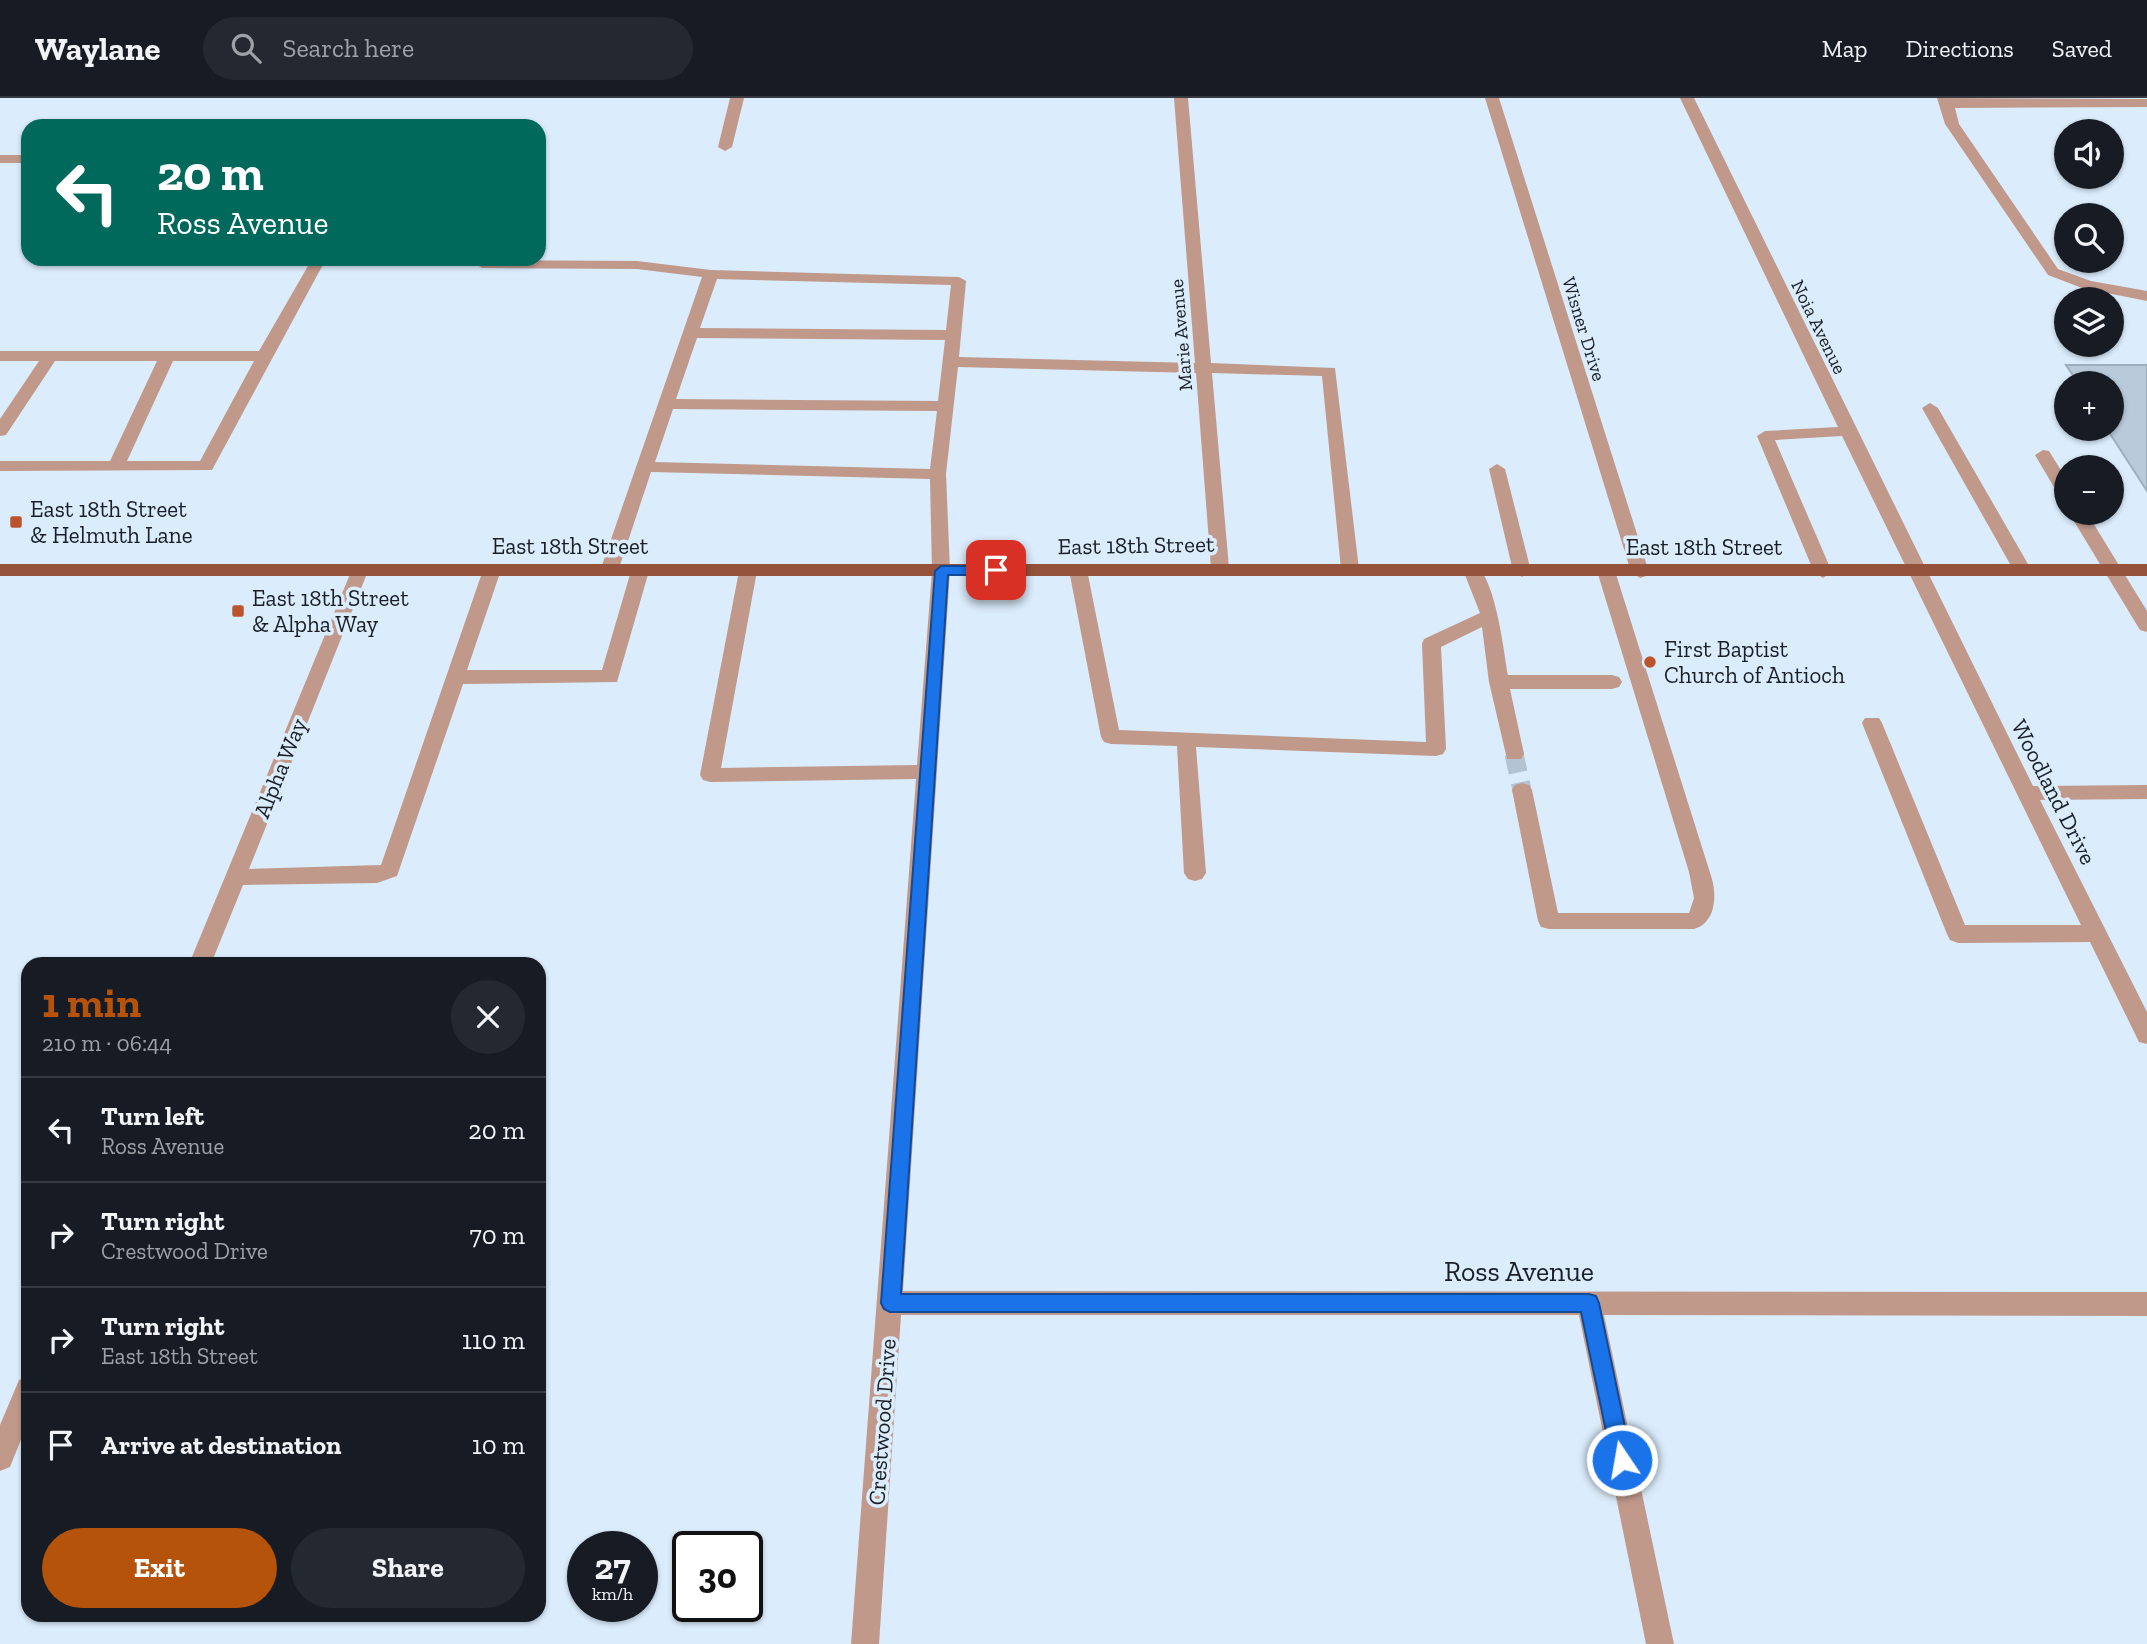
<!DOCTYPE html>
<html lang="en">
<head>
<meta charset="utf-8">
<style>
	:root { --surface:#171b24; --page:#242831; --text:#f1f3f6; --muted:#9ea1a6; --line:#363941; --accent:#b45309 }
	body { margin:0; font-family:"Zilla Slab",serif; background:var(--page); color:var(--text); height:100vh; display:flex; flex-direction:column; font-size:26px; white-space:nowrap }
	* { box-sizing:border-box; margin:0 }
	p { font-size:23px; color:var(--muted) }
	.icon { flex:none; width:38px; height:38px; fill:none; stroke:currentColor; stroke-width:2; stroke-linecap:round; stroke-linejoin:round }
	.map { position:relative; flex:1; overflow:hidden }
	.details { position:absolute; left:21px; top:859px; width:525px; height:665px; display:flex; flex-direction:column; background:var(--surface); border-radius:21px; box-shadow:0 2px 5px #0004 }
	.details>* { flex:none }
	.guide { position:absolute; left:21px; top:21px; width:525px; height:147px; border-radius:21px; box-shadow:0 2px 5px #0004; background:#00695c; color:#fff; overflow:hidden }
	.fabs { position:absolute; left:2054px; top:21px; display:grid; gap:14px }
	.fabs a { display:grid; place-items:center; width:70px; height:70px; border-radius:50%; background:var(--surface); box-shadow:0 2px 5px #0004; font-size:35px }
	.speed { position:absolute; left:567px; top:1433px; display:flex; gap:14px; font-size:35px; font-weight:700; text-align:center }
	.speed>* { display:grid; place-content:center; width:91px; height:91px; border-radius:50%; background:var(--surface); box-shadow:0 2px 5px #0004; line-height:1 }
	.speed small { font-size:18px; font-weight:400 }
	.speed .limit { border:4px solid #111; border-radius:10px; background:#fff; color:#111 }
	.pin { position:absolute; display:grid; place-items:center; width:60px; height:60px; color:#fff; margin:-30px; border-radius:14px; box-shadow:0 4px 10px #0006 }
	.me { position:absolute; width:77px; margin:-38px; rotate:348deg; stroke-linejoin:round; filter:drop-shadow(0 0 5px #0008) }
	.turn { display:flex; align-items:center; gap:24px; height:147px; padding:0 21px; font-size:32px }
	.turn .icon { width:91px; height:91px; stroke-width:2.5 }
	.turn b { display:block; font-size:49px; line-height:60px }
	.round { display:grid; place-items:center; flex:none; width:74px; height:74px; border-radius:37px; background:var(--page) }
	.headline { display:flex; align-items:center; justify-content:space-between; height:119px; padding:0 21px }
	h1 { font-size:42px; font-weight:700; line-height:52px; color:var(--accent) }
	.button { display:flex; gap:14px; margin-top:auto; padding:14px 21px }
	.button a { flex:1; height:80px; border-radius:42px; background:var(--accent); color:#fff; font-size:28px; font-weight:700; line-height:80px; text-align:center }
	.button a+a { background:var(--page); color:var(--text) }
	ul { padding:0; list-style:none }
	li { display:flex; align-items:center; gap:21px; height:105px; padding:0 21px; border-top:2px solid var(--line) }
	li div { flex:1 }
	li b { display:block; font-size:26px }
	li em { font-style:normal }
	header { display:flex; align-items:center; gap:42px; box-sizing:border-box; height:98px; padding:0 35px; background:var(--surface); border-bottom:2px solid var(--line) }
	header strong { font-size:33px }
	nav { display:flex; gap:38px; margin-inline-start:auto; font-size:24px }
	.search { width:490px; height:63px; background:var(--page); display:flex; align-items:center; gap:18px; box-sizing:border-box; padding:0 24px; border-radius:38px; color:var(--muted); font-size:26px }
	.map>svg:first-child { display:block }
</style>
</head>
<body>
<header>
<strong>Waylane</strong>
<div class="search"><svg class="icon" aria-label="search" viewBox="0 0 24 24"><circle cx="10" cy="10" r="6"/><path d="M15 15l6 6"/></svg>Search here</div>
<nav><a>Map</a><a>Directions</a><a>Saved</a></nav>
</header>
<div class="map">
<svg width="2147" height="1546" viewBox="0 0 2147 1546">
	<rect width="100%" height="100%" fill="#dbecfc"/>
	<polygon fill="#b9cada" stroke="#9daebd" stroke-width="2" points="2066,267 2147,267 2147,393 2107,331 2112,331 2112,285 2078,285"/>
	<g fill="none" stroke-linecap="round" stroke-linejoin="round">
		<polyline stroke="#b4c3d1" stroke-width="19" stroke-dasharray="19 10" stroke-linecap="butt" points="1514,656 1522,692"/>
		<g fill="#c0998b" fill-rule="evenodd">
			<polygon points="730,0 744,0 732,49 725,53 718,49"/>
			<path d="M1174 0H1188L1211 265 1335 270 1359 471 1350 477 1341 471 1322 278 1212 275 1229 470 1220 476 1211 470 1196 275 958 269 946 376 950 473 903 1193 2147 1194V1218L1604 1217 1674 1546H1646L1579 1217H901L879 1546H851L916 681 710 684 703 682 700 677 739 473 748 467 757 473 721 670 917 667 932 473 930 381 651 374 618 473 615 477H603L600 473 702 179 637 171 482 170 475 166 482 162 637 163 711 172 959 179 966 183 959 259 1195 265ZM717 181 951 187 946 232 700 230ZM697 240 945 242 938 303 676 301ZM673 311 937 313 930 371 655 364Z"/>
			<polygon points="1485,0 1499,0 1649,474 1646,478 1640,480 1631,474"/>
			<polygon points="1680,0 1694,0 2033,688 2147,687 2147,701 2040,702 2147,914 2147,946 2139,944 2090,844 1958,845 1950,842 1947,836 1862,625 1865,620 1879,620 1882,625 1965,827 2081,827 1842,338 1775,342 1832,474 1823,480 1814,474 1757,338 1765,333 1838,329"/>
			<polygon points="1937,0 2147,1 2147,9 1955,10 1959,26 2058,171 2091,183 2147,193 2147,203 2082,190 2048,177 1945,26"/>
			<rect x="0" y="57" width="28" height="8"/>
			<path d="M312 161H326L212 372 0 373V363H110L157 263H55L6 337 0 338V321L39 263H0V253H259ZM173 263H254L200 363H127Z"/>
			<polygon points="1930,305 1938,310 2032,473 2029,477 2017,477 2014,473 1922,310"/>
			<polygon points="2043,352 2049,353 2067,382 2067,402 2061,401 2035,357"/>
			<polygon points="1497,366 1505,371 1531,473 1522,479 1513,473 1489,371"/>
			<polygon points="2069,415 2087,415 2147,513 2147,534 2140,532"/>
			<polygon points="492,466 501,472 467,572 602,572 631,473 634,469 646,469 649,473 617,584 463,586 397,778 377,785 243,787 211,866 189,866 353,469 365,469 368,473 249,771 381,767 483,472"/>
			<path d="M1078 466 1087 472 1119 632 1426 644 1422 546 1424 541 1480 515 1463 472 1472 466C1495 472 1504 555 1508 577H1612L1619 579 1622 584 1619 589 1612 591H1510L1524 656 1521 661H1507L1489 584 1482 529 1441 549 1446 651 1443 656 1436 658 1196 649 1206 775 1202 781 1195 783 1188 781 1184 775 1177 648 1111 646 1104 644 1101 639 1069 472Z"/>
			<path d="M1606 467 1615 473 1712 781C1717 800 1715 825 1694 831H1549L1541 829 1538 823 1512 692 1515 687 1522 685 1529 687 1532 692 1558 815H1689L1694 800 1689 774 1597 473Z"/>
			<polygon points="28,1278 28,1324 10,1369 0,1373 0,1327 19,1282"/>
		</g>
		<rect fill="#96533b" fill-rule="evenodd" x="0" y="466" width="2147" height="12"/>
	</g>
	<polygon fill="#1a73e8" stroke="#114b97" stroke-width="2" points="941,468 996,468 1003,472 996,477 948,477 901,1196 1589,1196 1596,1198 1599,1205 1632,1362 1629,1369 1622,1372 1615,1369 1612,1362 1581,1214 890,1214 884,1211 881,1205 935,473"/>
	<g fill="#bb542c" stroke="#dbecfc" stroke-width="2.5">
		<rect x="9" y="417" width="14" height="14" rx="3.5"/>
		<rect x="231" y="506" width="14" height="14" rx="3.5"/>
		<circle cx="1650" cy="564" r="7"/>
	</g>
	<g text-anchor="middle" dominant-baseline="central" stroke-width="7" stroke-linejoin="round" paint-order="stroke">
		<g font-size="19" fill="#191f25" stroke="#dbecfc">
			<text transform="translate(1819 229) rotate(64)">Noia Avenue</text>
			<text transform="translate(1584 231) rotate(73)">Wisner Drive</text>
			<text transform="translate(1181 237) rotate(-95)">Marie Avenue</text>
		</g>
		<g font-size="23" fill="#191f25" stroke="#dbecfc" text-anchor="start">
			<text x="30" y="411">East 18th Street<tspan x="30" dy="26">&amp; Helmuth Lane</tspan></text>
			<text x="252" y="500">East 18th Street<tspan x="252" dy="26">&amp; Alpha Way</tspan></text>
			<text x="1664" y="551">First Baptist<tspan x="1664" dy="26">Church of Antioch</tspan></text>
		</g>
		<g font-size="23" fill="#191f25" stroke="#dbecfc">
			<text transform="translate(1136 447) rotate(-1)">East 18th Street</text>
			<text x="570" y="448">East 18th Street</text>
			<text x="1704" y="449">East 18th Street</text>
			<text transform="translate(280 670) rotate(-68)">Alpha Way</text>
			<text transform="translate(2054 694) rotate(63)">Woodland Drive</text>
			<text transform="translate(882 1324) rotate(-86)">Crestwood Drive</text>
		</g>
		<g font-size="28" fill="#191f25" stroke="#dbecfc">
			<text x="1519" y="1173">Ross Avenue</text>
		</g>
	</g>
</svg>
<div class="fabs">
<a><svg class="icon" aria-label="sound" viewBox="0 0 24 24"><path d="M4 9h4l5-4v14l-5-4H4zM17 9q2 3 0 6"/></svg></a>
<a><svg class="icon" aria-label="search" viewBox="0 0 24 24"><circle cx="10" cy="10" r="6"/><path d="M15 15l6 6"/></svg></a>
<a><svg class="icon" aria-label="layers" viewBox="0 0 24 24"><path d="M12 4l9 5-9 5-9-5zM3 14l9 5 9-5"/></svg></a>
<a>+</a>
<a>−</a>
</div>
<div class="speed"><div>27<small>km/h</small></div><div class="limit">30</div></div>
<div class="pin" style="left:996px;top:472px;background:#d93025"><svg class="icon" aria-label="arrive" viewBox="0 0 24 24"><path d="M6 21V4h12l-3 4 3 4H6"/></svg></div>
<svg class="me" style="left:1622px;top:1362px" viewBox="-20 -20 40 40"><circle r="17" fill="#1a73e8" stroke="#fff" stroke-width="3"/><path d="M0-11L8 9 0 5-8 9z" fill="#fff"/></svg>
<div class="guide">
<div class="turn"><svg class="icon" aria-label="left" viewBox="0 0 24 24"><path d="M17 20v-9H6M10 6l-5 5 5 5"/></svg><div><b>20 m</b>Ross Avenue</div></div>
</div>
<section class="details">
<div class="headline"><div><h1>1 min</h1><p>210 m · 06:44</p></div><a class="round"><svg class="icon" aria-label="close" viewBox="0 0 24 24"><path d="M6 6l12 12M18 6L6 18"/></svg></a></div>
<ul>
<li><svg class="icon" aria-label="left" viewBox="0 0 24 24"><path d="M17 20v-9H6M10 6l-5 5 5 5"/></svg><div><b>Turn left</b><p>Ross Avenue</p></div><em>20 m</em></li>
<li><svg class="icon" aria-label="right" viewBox="0 0 24 24"><path d="M7 20v-9h11M14 6l5 5-5 5"/></svg><div><b>Turn right</b><p>Crestwood Drive</p></div><em>70 m</em></li>
<li><svg class="icon" aria-label="right" viewBox="0 0 24 24"><path d="M7 20v-9h11M14 6l5 5-5 5"/></svg><div><b>Turn right</b><p>East 18th Street</p></div><em>110 m</em></li>
<li><svg class="icon" aria-label="arrive" viewBox="0 0 24 24"><path d="M6 21V4h12l-3 4 3 4H6"/></svg><div><b>Arrive at destination</b></div><em>10 m</em></li>
</ul>
<div class="button"><a>Exit</a><a>Share</a></div>
</section>
</div>
</body>
</html>
